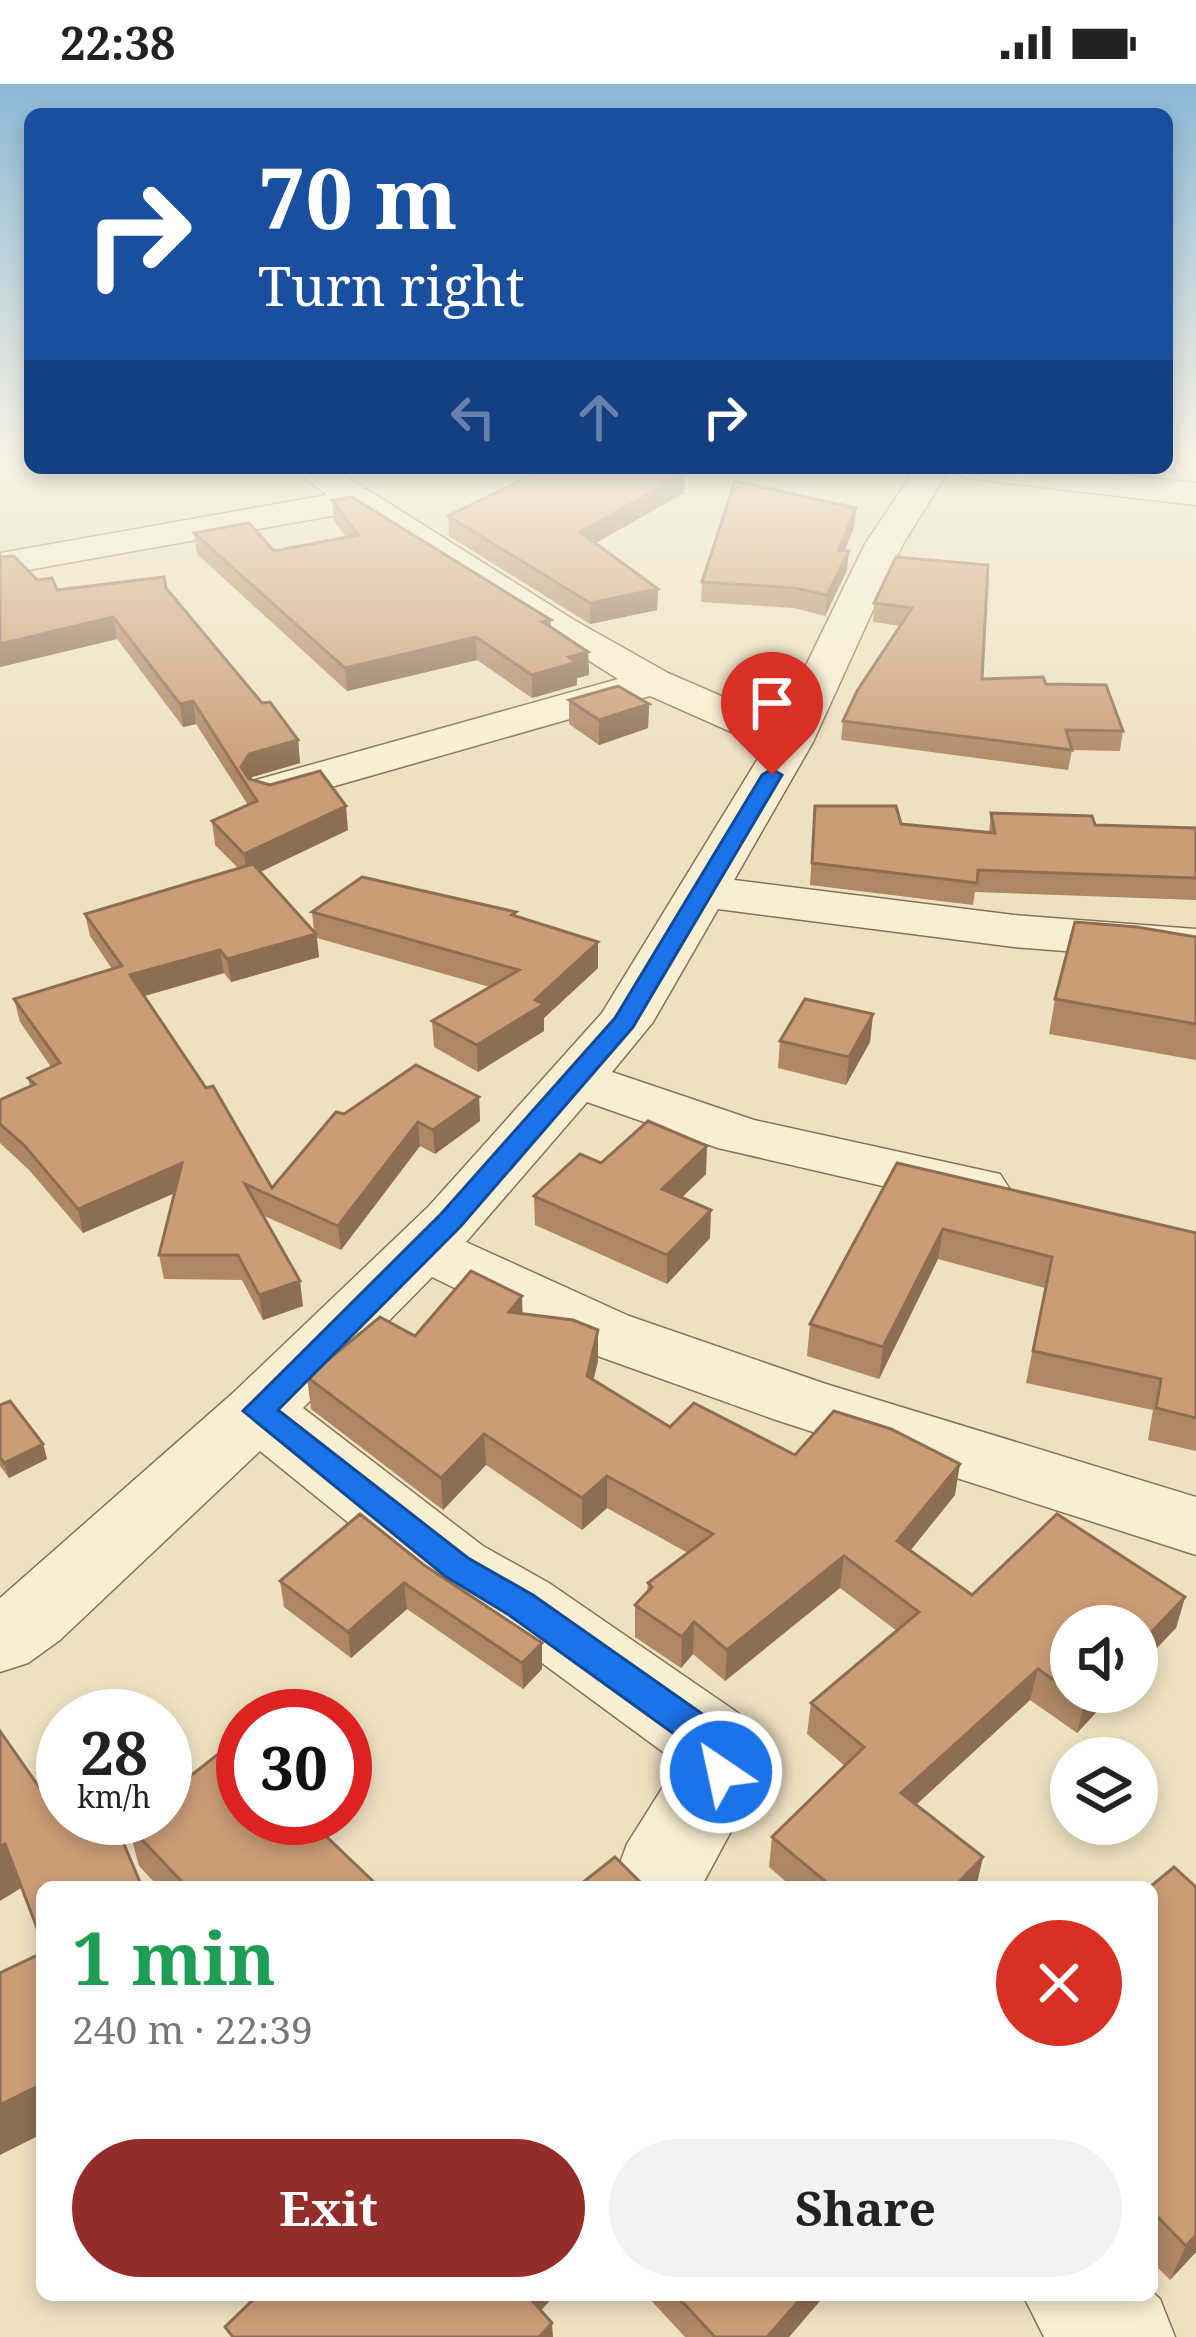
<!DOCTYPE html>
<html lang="en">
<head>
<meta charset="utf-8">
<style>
	:root { --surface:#fff; --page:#f2f2f2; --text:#222; --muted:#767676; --accent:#942d29 }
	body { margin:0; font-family:"Noto Serif",serif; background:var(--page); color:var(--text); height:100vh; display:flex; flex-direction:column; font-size:45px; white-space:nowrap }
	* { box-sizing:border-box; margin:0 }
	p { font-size:39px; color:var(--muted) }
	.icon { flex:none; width:66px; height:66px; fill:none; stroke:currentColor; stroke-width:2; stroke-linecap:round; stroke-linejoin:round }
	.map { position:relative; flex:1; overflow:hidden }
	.side { position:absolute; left:36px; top:1797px; width:1122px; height:420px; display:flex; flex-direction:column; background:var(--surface); border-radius:18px; box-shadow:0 6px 18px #0003 }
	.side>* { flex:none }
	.hud { position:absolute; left:24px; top:24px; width:1149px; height:366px; border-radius:18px; box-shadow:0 6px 18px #0003; background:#1a4fa0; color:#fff; overflow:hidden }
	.buttons { position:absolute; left:1050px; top:1521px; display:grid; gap:24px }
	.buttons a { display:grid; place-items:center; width:108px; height:108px; border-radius:50%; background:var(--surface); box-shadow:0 6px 18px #0003; font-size:60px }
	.speed { position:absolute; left:36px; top:1605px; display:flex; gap:24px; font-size:60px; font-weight:700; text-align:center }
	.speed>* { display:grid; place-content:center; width:156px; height:156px; border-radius:50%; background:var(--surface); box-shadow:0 6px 18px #0003; line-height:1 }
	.speed small { font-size:30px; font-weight:400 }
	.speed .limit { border:18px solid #d22; background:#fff; color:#111 }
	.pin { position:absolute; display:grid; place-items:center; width:102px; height:102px; color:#fff; margin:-123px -51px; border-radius:50% 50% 50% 0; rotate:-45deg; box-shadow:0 0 12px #0007 }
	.pin .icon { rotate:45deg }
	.me { position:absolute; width:132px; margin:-66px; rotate:326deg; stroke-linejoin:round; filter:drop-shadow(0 0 9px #0008) }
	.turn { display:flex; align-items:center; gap:42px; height:252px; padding:0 36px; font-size:54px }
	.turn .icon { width:156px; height:156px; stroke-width:2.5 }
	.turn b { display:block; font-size:84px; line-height:102px }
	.lanes { display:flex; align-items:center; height:114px; padding:0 36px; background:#0003; justify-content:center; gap:60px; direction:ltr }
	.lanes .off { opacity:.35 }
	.round { display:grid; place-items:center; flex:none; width:126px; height:126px; border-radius:63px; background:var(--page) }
	.summary { display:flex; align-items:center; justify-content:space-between; height:204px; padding:0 36px }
	h1 { font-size:72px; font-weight:700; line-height:90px; color:#1e9e55 }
	.button { display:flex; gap:24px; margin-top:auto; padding:24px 36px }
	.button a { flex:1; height:138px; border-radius:72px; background:var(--accent); color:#fff; font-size:48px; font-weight:700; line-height:138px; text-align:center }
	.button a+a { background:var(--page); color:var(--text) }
	.status { display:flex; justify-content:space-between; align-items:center; height:84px; padding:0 60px; background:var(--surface); direction:ltr }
	.status svg { height:33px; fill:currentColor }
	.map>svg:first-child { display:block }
</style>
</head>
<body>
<div class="status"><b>22:38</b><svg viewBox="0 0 49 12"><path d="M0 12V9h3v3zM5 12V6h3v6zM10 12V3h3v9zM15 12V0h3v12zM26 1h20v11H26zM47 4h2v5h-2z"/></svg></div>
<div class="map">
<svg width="1196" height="2253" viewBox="0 0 1196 2253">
	<rect width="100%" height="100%" fill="#ede1c0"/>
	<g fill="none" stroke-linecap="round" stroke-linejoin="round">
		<g stroke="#867258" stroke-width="3">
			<g id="minor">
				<polygon points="292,384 333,384 574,536 668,589 779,637 865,460 916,384 1057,384 1196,399 1196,421 965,394 949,386 903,460 813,658 734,796 1014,831 1196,845 1196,877 1014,863 718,825 653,938 612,988 754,1036 1000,1090 1009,1104 1000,1118 978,1124 718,1064 587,1018 466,1158 629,1232 826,1300 1196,1413 1196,1471 776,1336 581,1266 432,1193 303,1324 483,1462 549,1499 738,1629 761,1668 763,1688 701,1803 611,1803 627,1760 678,1679 493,1543 429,1504 260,1367 60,1556 28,1579 0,1588 0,1514 233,1309 429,1122 602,929 765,663 650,612 272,720 256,716 249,706 256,696 618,595 353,428 0,491 1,469 327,411"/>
				<polygon points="1152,2208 1160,2215 1175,2253 1044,2253 1023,2211"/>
			</g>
		</g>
		<use href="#minor" fill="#f8efd3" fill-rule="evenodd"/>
	</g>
	<g fill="#af8765">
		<polygon points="684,409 595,459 658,505 657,526 590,540 449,452 448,432"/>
		<polygon points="332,416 551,536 551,544 588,568 589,591 577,594 577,601 532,614 477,576 347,607 197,470 194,449 274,467 346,453 334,437"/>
		<polygon points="854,443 845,466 847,486 825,532 794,524 701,518 702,498"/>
		<polygon points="0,473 57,506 166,504 262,619 298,656 300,679 252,693 251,696 348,746 260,788 314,848 312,828 516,828 516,832 598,884 544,934 544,947 478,988 434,963 432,937 490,903 317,854 319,873 231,898 224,889 144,912 272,1104 344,1030 479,1013 480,1037 435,1070 420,1062 341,1166 262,1131 303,1222 263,1236 242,1196 164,1195 159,1171 175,1109 83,1149 29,1086 0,1059 0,1016 30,1002 28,994 51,983 20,938 14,915 112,885 90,852 85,830 238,784 215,761 212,737 248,721 196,640 183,643 117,555 0,583"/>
		<polygon points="896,473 982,595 1046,600 1123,647 1120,667 1072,666 1068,686 841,656 843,637 901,542 873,538 874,519"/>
		<polygon points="569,616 649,620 648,644 599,661 569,640"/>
		<polygon points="815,722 901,740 989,748 991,729 1095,741 1196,744 1196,816 975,808 973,821 810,801"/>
		<polygon points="1196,853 1196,976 1049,950 1055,915"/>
		<polygon points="873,930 870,958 846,1001 778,984 780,957"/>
		<polygon points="601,1079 706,1090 682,1113 710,1154 667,1200 535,1141 534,1112"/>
		<polygon points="897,1079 1196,1149 1196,1367 1148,1356 1153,1326 1026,1299 1045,1204 938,1175 879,1295 807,1272 810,1240"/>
		<polygon points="523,1230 598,1277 593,1296 670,1343 795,1371 955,1411 910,1467 972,1511 1185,1513 1176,1544 1071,1608 1115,1608 1077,1649 1030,1616 916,1721 983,1773 976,1803 792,1803 769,1783 772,1753 845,1682 807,1650 811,1619 897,1547 840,1504 725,1597 693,1570 681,1584 635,1553 635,1521 647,1508 648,1499 688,1469 607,1424 582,1446 486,1381 443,1426 311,1325 307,1293 415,1252"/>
		<polygon points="0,1321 43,1360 47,1375 9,1394 0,1382"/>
		<polygon points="424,1481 542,1585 523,1605 407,1525 351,1574 284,1523 280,1497"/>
		<polygon points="128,1741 379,1803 159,1803 139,1782"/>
		<polygon points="1152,1803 1196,1803 1196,2168 1170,2196 1152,2178"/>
		<polygon points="646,2211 825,2211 789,2253 685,2253"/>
	</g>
	<g fill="#8e6e53">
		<polygon points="685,390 684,409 580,468 580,448"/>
		<polygon points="856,424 854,443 838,486 839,466"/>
		<polygon points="849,467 847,486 825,532 827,511"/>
		<polygon points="658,505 657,526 590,540 590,519"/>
		<polygon points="113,533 117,555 0,583 0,560"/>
		<polygon points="476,553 477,576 347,607 345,584"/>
		<polygon points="588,568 589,591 577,594 577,601 532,614 532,591 569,573"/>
		<polygon points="193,617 196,640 183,643 180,620"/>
		<polygon points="649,620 648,644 599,661 599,636"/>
		<polygon points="298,656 300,679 252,693 247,702 241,683 249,670"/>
		<polygon points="346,722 348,746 247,794 244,770"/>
		<polygon points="316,850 319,873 231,898 227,875"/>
		<polygon points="598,858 598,884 544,934 544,947 478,988 477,961 535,916"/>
		<polygon points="220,866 224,889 134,915 130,891"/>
		<polygon points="873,930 870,958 846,1001 849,973"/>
		<polygon points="479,1013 480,1037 435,1070 433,1046"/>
		<polygon points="418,1038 420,1062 341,1166 338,1142"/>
		<polygon points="707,1062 706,1090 661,1134 662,1105"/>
		<polygon points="182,1079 186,1104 83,1149 78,1125"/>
		<polygon points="711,1126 710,1154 667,1200 667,1171"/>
		<polygon points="943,1145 938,1175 879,1295 883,1263"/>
		<polygon points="300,1197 303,1222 263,1236 259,1211"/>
		<polygon points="522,1212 523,1243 509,1228"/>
		<polygon points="598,1246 598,1277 587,1323 587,1292"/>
		<polygon points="484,1350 486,1381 443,1426 441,1394"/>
		<polygon points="43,1360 47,1375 9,1394 4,1379"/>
		<polygon points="960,1380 955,1411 892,1489 897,1457"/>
		<polygon points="607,1392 607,1424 582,1446 582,1414"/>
		<polygon points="844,1472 840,1504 725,1597 727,1566"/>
		<polygon points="404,1499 407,1525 351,1574 348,1548"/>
		<polygon points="1185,1513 1176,1544 1137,1585 1137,1563"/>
		<polygon points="694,1538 693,1570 681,1584 682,1553"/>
		<polygon points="542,1559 542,1585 523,1605 522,1579"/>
		<polygon points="1038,1585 1030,1616 895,1740 901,1709"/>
		<polygon points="1094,1608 1115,1608 1077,1649 1085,1618"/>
		<polygon points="5,1760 21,1804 0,1817 0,1763"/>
		<polygon points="983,1773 976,1803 954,1803"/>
		<polygon points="42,2000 42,2050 0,2071 0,2021"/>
		<polygon points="1196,2151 1196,2168 1170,2196 1186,2162"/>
		<polygon points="526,2211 555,2211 528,2241"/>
		<polygon points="804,2211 825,2211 789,2253 767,2253"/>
		<polygon points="552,2239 553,2253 539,2253"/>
	</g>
	<g fill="#cb9d76" stroke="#8e6e53" stroke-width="3">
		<polygon points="546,384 660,384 685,390 580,448 658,505 590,519 448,432"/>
		<polygon points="735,397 856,424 839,466 849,467 827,511 795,504 702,498"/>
		<polygon points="352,413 551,536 543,538 588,568 569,573 577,578 532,591 476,553 345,584 194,449 249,439 274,467 358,451 332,416"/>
		<polygon points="14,472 37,496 52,494 57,506 164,493 166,504 262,619 270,618 298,656 249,670 241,683 249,695 270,701 320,687 346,722 244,770 212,737 257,717 193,617 180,620 113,533 0,560 0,473"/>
		<polygon points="896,473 988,481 982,595 1043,593 1046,600 1106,601 1123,647 1066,646 1072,666 843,637 857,607 912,524 874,519"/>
		<polygon points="618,602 649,620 599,636 569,616"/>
		<polygon points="815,722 896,722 901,740 995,749 991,729 1092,732 1095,741 1196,744 1196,794 978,786 977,799 812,779"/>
		<polygon points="253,780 316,850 227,875 220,866 130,891 206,1004 213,1002 272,1104 336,1028 344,1030 416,981 479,1013 433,1046 418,1038 338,1142 245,1100 300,1197 259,1211 238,1171 159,1171 182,1079 78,1125 24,1061 0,1040 0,1016 35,1000 28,994 60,979 14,915 122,882 85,830"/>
		<polygon points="362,793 516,828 512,831 598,858 535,916 544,920 477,961 432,937 519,886 312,828"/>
		<polygon points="1075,838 1137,843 1196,853 1196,940 1055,915"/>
		<polygon points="805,915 873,930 849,973 780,957"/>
		<polygon points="648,1037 707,1062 662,1105 711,1126 667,1171 534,1112 580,1070 601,1079"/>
		<polygon points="897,1079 1196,1149 1196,1334 1156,1324 1161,1295 1033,1267 1052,1173 943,1145 883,1263 810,1240"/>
		<polygon points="471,1187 522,1212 509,1228 573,1236 598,1246 587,1292 670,1343 694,1319 795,1371 834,1327 891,1345 960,1380 897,1457 972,1511 1057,1430 1185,1513 1137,1563 1137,1542 1071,1542 1071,1608 1038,1585 901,1709 983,1773 954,1803 832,1803 772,1753 864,1663 811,1619 919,1528 844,1472 727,1566 694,1538 682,1553 635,1521 652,1503 648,1499 713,1450 607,1392 582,1414 484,1350 441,1394 307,1293 380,1233 415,1252"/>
		<polygon points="10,1317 43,1360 4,1379 0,1373 0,1321"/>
		<polygon points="360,1430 424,1481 542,1559 522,1579 404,1499 348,1548 280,1497"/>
		<polygon points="1071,1608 1094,1608 1085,1618"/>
		<polygon points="0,1647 62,1736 67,1734 113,1734 142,1803 42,1803 42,1857 5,1760 0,1763"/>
		<polygon points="231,1660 243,1672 243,1734 307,1734 379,1803 187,1803 128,1741 136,1734 165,1734 165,1712"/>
		<polygon points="615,1773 645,1803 577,1803"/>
		<polygon points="1174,1783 1196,1803 1196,2151 1186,2162 1152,2127 1152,1803 1150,1803"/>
		<polygon points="42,1869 42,2000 0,2021 0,1889"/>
		<polygon points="258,2211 527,2211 552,2239 539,2253 233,2253 225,2243"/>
		<polygon points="676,2211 804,2211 767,2253 715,2253"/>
	</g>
	<linearGradient id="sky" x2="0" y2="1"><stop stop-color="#8cb8d5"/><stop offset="0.54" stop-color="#f7f2e3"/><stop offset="1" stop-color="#f7f2e3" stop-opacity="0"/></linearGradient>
	<rect width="1196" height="692" fill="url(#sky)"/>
	<path fill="#1a73e8" stroke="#114b97" stroke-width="3" d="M772 685 782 691 633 943 461 1142 278 1326 468 1474 533 1511 721 1643C734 1661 744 1677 734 1699L721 1703 708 1699 695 1665 509 1531 445 1492 243 1327 441 1130 615 934 762 691Z"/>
</svg>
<div class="buttons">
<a><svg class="icon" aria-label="sound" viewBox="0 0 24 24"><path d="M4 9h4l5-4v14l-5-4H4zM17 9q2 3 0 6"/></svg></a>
<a><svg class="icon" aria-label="layers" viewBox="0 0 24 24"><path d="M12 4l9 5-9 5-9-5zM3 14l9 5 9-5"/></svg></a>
</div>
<div class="speed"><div>28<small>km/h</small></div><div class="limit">30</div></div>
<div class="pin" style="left:772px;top:691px;background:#d93025"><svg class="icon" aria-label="arrive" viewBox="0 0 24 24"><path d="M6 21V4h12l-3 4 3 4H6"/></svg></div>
<svg class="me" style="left:721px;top:1688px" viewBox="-20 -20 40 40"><circle r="17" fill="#1a73e8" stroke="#fff" stroke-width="3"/><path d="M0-11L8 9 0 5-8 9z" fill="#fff"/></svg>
<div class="hud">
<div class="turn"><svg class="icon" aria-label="right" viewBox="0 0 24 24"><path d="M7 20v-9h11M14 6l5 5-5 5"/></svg><div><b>70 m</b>Turn right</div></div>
<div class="lanes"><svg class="icon off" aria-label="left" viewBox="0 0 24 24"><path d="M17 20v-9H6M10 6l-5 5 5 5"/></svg><svg class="icon off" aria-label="ahead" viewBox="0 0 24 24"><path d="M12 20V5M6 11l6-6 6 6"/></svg><svg class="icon" aria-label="right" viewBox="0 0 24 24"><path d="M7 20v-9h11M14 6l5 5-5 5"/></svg></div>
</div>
<section class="side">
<div class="summary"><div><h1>1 min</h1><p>240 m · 22:39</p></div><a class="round" style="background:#d93025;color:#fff"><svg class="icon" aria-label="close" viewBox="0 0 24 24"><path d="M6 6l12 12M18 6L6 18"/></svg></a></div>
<div class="button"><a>Exit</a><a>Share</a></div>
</section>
</div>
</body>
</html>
